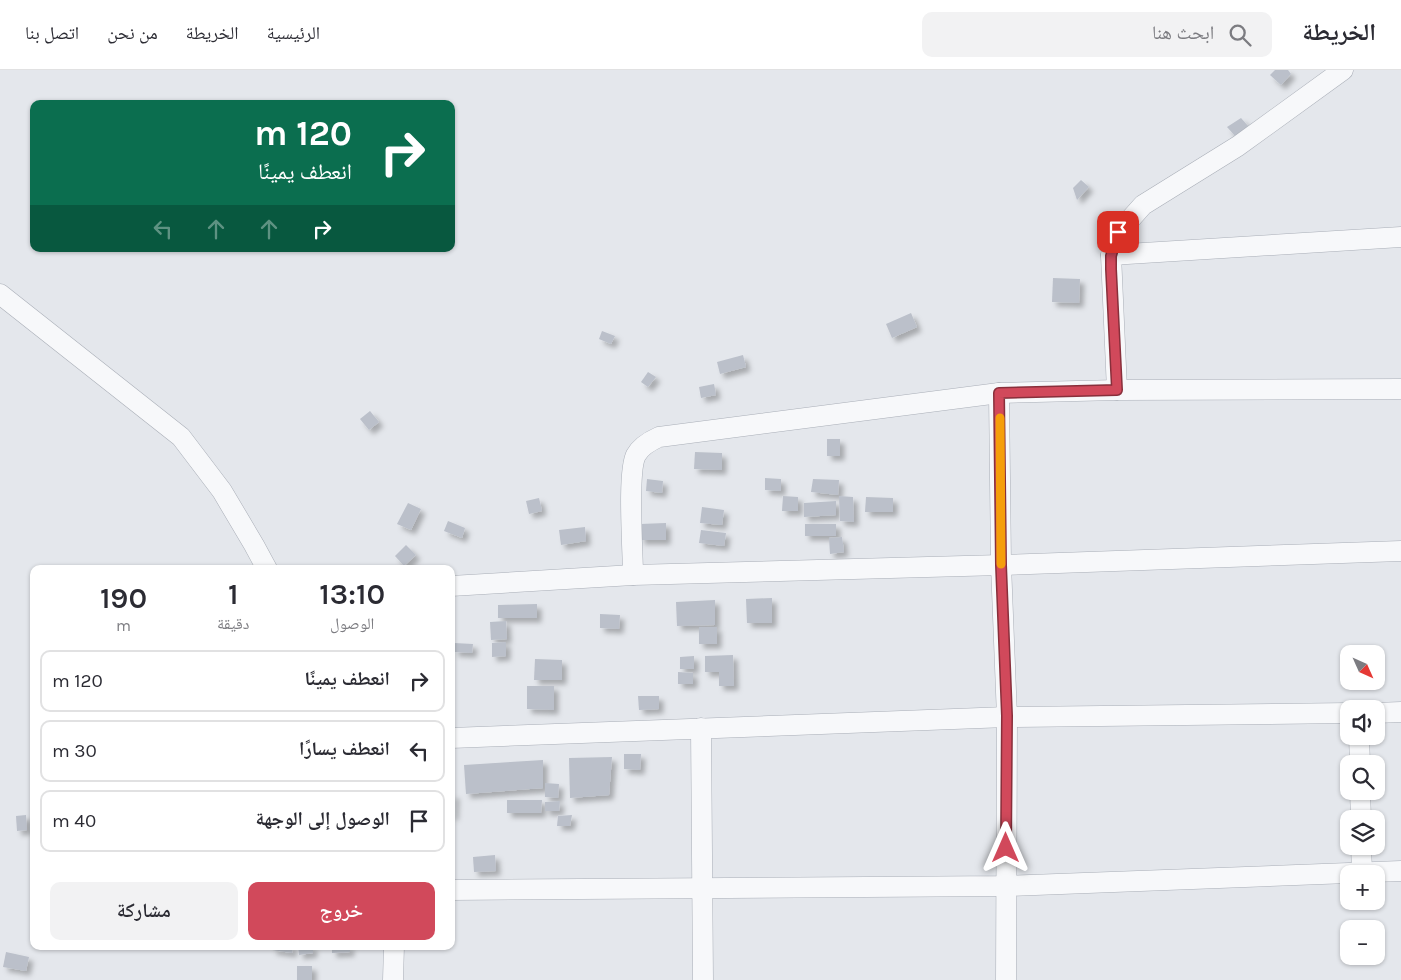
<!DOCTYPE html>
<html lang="ar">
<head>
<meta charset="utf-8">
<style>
	:root { --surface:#fff; --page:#f2f2f3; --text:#2b2b33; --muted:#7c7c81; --line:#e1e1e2; --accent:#d1495b }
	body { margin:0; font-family:Karla,"Noto Naskh Arabic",sans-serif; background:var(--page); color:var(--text); direction:rtl; height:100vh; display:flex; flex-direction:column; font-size:19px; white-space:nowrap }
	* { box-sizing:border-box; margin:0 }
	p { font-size:16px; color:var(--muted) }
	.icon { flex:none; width:28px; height:28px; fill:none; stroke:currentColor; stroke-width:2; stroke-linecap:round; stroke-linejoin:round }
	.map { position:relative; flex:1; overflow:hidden; direction:ltr }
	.panel { position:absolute; left:30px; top:495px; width:425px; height:385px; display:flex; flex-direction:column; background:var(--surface); border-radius:10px; box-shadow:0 1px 4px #0004; direction:rtl }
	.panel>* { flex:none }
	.guide { position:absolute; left:30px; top:30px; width:425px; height:152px; border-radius:10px; box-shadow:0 1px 4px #0004; direction:rtl; background:#0b6e4f; color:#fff; overflow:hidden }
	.needle { width:32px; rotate:135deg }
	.buttons { position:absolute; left:1340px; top:575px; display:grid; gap:10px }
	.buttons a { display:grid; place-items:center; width:45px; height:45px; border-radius:10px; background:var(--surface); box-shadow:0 1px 4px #0004; font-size:25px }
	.pin { position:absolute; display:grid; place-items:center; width:42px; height:42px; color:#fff; margin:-21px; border-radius:10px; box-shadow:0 2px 8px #0006 }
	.me { position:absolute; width:55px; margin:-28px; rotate:0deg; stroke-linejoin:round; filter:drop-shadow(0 0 4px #0008) }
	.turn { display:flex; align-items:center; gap:18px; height:105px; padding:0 20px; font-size:22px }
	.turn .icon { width:65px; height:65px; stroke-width:2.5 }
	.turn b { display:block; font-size:35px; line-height:42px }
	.lanes { display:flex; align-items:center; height:48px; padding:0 20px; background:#0003; justify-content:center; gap:25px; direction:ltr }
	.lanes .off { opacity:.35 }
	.eta { display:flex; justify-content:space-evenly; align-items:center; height:85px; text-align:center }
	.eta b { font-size:30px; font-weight:600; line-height:35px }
	.button { display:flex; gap:10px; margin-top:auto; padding:10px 20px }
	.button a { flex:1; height:58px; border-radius:10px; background:var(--accent); color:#fff; font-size:20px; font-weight:600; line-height:58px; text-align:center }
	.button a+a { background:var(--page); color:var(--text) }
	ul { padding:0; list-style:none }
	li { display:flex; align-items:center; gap:15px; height:62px; margin:0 10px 8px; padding:0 10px; border:2px solid var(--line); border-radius:10px }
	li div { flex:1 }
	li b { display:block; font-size:19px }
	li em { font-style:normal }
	header { display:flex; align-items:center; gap:30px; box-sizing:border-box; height:70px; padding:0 25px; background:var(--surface); border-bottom:1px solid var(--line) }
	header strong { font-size:24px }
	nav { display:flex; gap:28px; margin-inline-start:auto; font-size:18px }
	.search { width:350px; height:45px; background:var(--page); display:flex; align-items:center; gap:12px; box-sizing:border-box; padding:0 18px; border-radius:10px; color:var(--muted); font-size:19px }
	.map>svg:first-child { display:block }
</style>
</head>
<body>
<header>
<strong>الخريطة</strong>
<div class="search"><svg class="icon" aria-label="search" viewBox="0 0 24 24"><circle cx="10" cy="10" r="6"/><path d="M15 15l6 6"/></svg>ابحث هنا</div>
<nav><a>الرئيسية</a><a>الخريطة</a><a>من نحن</a><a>اتصل بنا</a></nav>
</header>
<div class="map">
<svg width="1401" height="910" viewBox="0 0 1401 910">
	<defs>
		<filter id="shadow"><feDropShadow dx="4.5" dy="4.5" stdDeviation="2.5" flood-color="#0004"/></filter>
	</defs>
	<rect width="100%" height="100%" fill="#e4e7ec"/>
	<g fill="#bbc0ca" filter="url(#shadow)">
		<polygon points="1275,0 1288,0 1291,4 1281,15 1270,5"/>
		<polygon points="1241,48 1249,57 1236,67 1227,57"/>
		<polygon points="1081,110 1089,117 1077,130 1073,118"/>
		<polygon points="1053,208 1080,209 1079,233 1052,232"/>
		<polygon points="911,243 917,257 892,268 886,254"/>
		<polygon points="602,261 615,266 611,274 599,269"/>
		<polygon points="743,285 746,297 720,304 717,292"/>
		<polygon points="648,302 656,307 648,317 641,312"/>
		<polygon points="714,314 716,325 701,328 699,317"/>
		<polygon points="370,341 379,352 369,360 360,349"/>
		<rect x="827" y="369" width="13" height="17"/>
		<polygon points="695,382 722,383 722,400 694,399"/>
		<polygon points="765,408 781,409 781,421 765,420"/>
		<polygon points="647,409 663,411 662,423 646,421"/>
		<polygon points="813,409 839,410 838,425 811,422"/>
		<polygon points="783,426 798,427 798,441 782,441"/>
		<polygon points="839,426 853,427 854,452 840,451"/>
		<polygon points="866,427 893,428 893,442 865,442"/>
		<polygon points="539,428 542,441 529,444 526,431"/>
		<polygon points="836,431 836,445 804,447 804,433"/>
		<polygon points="408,433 421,439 411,460 397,454"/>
		<polygon points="702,437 724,440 722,455 700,453"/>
		<polygon points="448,451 465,458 462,468 444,461"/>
		<polygon points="666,453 666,470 640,470 640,454"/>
		<rect x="805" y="454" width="31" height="12"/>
		<polygon points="585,457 586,471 561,475 559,460"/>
		<polygon points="701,460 726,463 724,476 699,473"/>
		<polygon points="842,467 844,482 830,484 829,468"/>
		<polygon points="406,475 416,485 404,496 395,486"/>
		<polygon points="772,528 772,553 747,553 746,529"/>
		<polygon points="715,530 715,555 677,556 676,532"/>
		<polygon points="537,534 537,548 498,548 498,535"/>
		<polygon points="600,544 620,545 619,559 600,558"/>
		<polygon points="506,551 507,569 491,570 490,552"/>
		<rect x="699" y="557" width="18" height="17"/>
		<polygon points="506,572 506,586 492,587 492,573"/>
		<polygon points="454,573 473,574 472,583 454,582"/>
		<polygon points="733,585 734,616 719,616 719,602 705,602 705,586"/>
		<polygon points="694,586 694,599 680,599 680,587"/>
		<polygon points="535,589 562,590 562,610 534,610"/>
		<polygon points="678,602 693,603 693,614 678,614"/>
		<polygon points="527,616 554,616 554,640 527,639"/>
		<polygon points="638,626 659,626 659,639 639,640"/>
		<polygon points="624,684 641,684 640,700 624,699"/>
		<polygon points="612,687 609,725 570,728 569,688"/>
		<polygon points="543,690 543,718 466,724 464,695"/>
		<polygon points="545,713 559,714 558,728 545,727"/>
		<polygon points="451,724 455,724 454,746 451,746"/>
		<polygon points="507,730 542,730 541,743 507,743"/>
		<polygon points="560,731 559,741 545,741 545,732"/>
		<polygon points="26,745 27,760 17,761 16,746"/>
		<polygon points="572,745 570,756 557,756 558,746"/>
		<polygon points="495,785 496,801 474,802 473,787"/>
		<polygon points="272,876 293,876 292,883 272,880"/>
		<polygon points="298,876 313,876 313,883 299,885"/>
		<polygon points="332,876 350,876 350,882 332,883"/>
		<polygon points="6,882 29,887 26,901 3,897"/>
		<rect x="297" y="896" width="15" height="14"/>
	</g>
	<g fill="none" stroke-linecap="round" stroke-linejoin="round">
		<g stroke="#a9aeb7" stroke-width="21">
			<g id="street">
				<polyline points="1111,185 1118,163 1143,135 1238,76 1343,0"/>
				<polyline points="0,224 181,367 222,421 254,475 267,499"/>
				<polyline points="1117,320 1111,185 1401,167"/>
				<polyline points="999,323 1001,495 1007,647 1006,910"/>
				<path d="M633 505C633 482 627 402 636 385 641 376 650 371 659 367L999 323 1117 320 1401 319"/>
				<polyline points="451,516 633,505 1001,495 1401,481"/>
				<polyline points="1376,643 1401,642"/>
				<polyline points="701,658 703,910"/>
				<polyline points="1359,666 1360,694"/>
				<polyline points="451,668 1007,647 1349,643"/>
				<polyline points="1360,721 1361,749"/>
				<polyline points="1361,776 1362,801"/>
				<polyline points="451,820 1006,816 1401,801"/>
				<polyline points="393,910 394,876"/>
			</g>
		</g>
		<use href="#street" stroke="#f7f8fa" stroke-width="20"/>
	</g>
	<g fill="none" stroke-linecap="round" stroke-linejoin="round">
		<g stroke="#882f3b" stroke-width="12">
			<polyline id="route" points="1006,778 1007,646 1001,495 999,323 1117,320 1111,199 1111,186 1118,162"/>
		</g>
		<use href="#route" stroke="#d1495b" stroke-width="9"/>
		<polyline stroke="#f59e0b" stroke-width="9" points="1000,348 1001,494"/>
	</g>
</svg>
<div class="buttons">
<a><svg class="needle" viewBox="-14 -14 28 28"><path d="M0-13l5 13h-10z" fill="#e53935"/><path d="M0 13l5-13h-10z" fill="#7c7c81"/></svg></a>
<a><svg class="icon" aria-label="sound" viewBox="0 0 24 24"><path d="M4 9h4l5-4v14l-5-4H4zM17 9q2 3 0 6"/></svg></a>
<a><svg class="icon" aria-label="search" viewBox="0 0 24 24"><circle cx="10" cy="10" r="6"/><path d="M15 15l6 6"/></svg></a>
<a><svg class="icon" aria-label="layers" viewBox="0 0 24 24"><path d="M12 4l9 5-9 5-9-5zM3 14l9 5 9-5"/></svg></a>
<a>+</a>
<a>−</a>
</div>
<div class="pin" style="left:1118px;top:162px;background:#d93025"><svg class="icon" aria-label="arrive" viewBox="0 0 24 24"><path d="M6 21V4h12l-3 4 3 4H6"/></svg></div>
<svg class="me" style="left:1006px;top:778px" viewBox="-20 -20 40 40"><path d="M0-17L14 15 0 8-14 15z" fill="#d1495b" stroke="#fff" stroke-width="4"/></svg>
<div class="guide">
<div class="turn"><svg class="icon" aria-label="right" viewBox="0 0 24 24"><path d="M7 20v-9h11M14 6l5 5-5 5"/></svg><div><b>120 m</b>انعطف يمينًا</div></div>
<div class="lanes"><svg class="icon off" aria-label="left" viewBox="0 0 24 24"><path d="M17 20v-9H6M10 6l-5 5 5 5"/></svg><svg class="icon off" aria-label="ahead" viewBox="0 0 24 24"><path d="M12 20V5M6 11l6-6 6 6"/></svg><svg class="icon off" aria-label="ahead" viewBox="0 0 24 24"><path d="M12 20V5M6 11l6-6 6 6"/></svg><svg class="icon" aria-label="right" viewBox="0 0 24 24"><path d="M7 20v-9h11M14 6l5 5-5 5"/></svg></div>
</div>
<section class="panel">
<div class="eta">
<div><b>13:10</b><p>الوصول</p></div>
<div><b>1</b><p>دقيقة</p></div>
<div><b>190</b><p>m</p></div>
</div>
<ul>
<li><svg class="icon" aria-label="right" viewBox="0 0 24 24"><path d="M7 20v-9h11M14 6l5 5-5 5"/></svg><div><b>انعطف يمينًا</b></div><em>120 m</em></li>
<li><svg class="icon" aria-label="left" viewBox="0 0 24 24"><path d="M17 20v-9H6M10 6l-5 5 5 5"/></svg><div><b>انعطف يسارًا</b></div><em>30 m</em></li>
<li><svg class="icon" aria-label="arrive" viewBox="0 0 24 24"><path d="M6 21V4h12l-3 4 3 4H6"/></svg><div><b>الوصول إلى الوجهة</b></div><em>40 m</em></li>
</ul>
<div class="button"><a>خروج</a><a>مشاركة</a></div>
</section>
</div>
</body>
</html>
